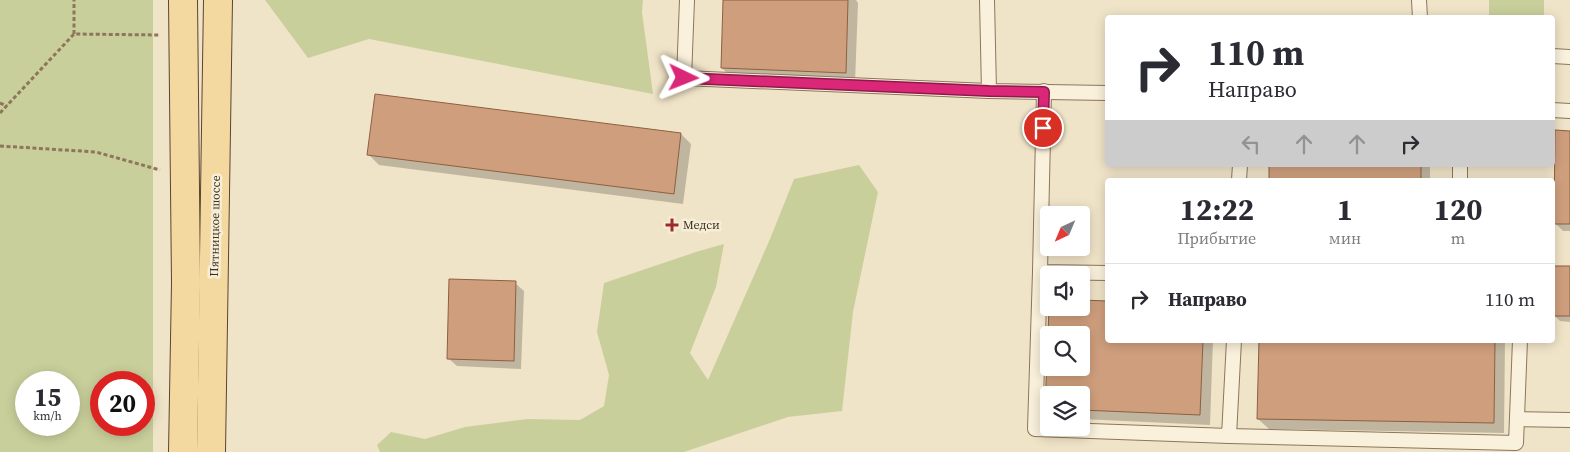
<!DOCTYPE html>
<html lang="ru">
<head>
<meta charset="utf-8">
<style>
	:root { --surface:#fff; --page:#f2f2f3; --text:#2b2b33; --muted:#7c7c81; --line:#e1e1e2 }
	body { margin:0; font-family:"Source Serif 4",serif; background:var(--page); color:var(--text); height:100vh; display:flex; flex-direction:column; font-size:19px; white-space:nowrap }
	* { box-sizing:border-box; margin:0 }
	p { font-size:16px; color:var(--muted) }
	.icon { flex:none; width:28px; height:28px; fill:none; stroke:currentColor; stroke-width:2; stroke-linecap:round; stroke-linejoin:round }
	.map { position:relative; flex:1; overflow:hidden }
	.details { position:absolute; left:1105px; top:178px; width:450px; height:165px; display:flex; flex-direction:column; background:var(--surface); border-radius:5px; box-shadow:0 2px 12px #0003 }
	.details>* { flex:none }
	.banner { position:absolute; left:1105px; top:15px; width:450px; height:152px; border-radius:5px; box-shadow:0 2px 12px #0003; background:#fff; color:var(--text); overflow:hidden }
	.needle { width:32px; rotate:224deg }
	.fabs { position:absolute; left:1040px; top:206px; display:grid; gap:10px }
	.fabs a { display:grid; place-items:center; width:50px; height:50px; border-radius:5px; background:var(--surface); box-shadow:0 2px 12px #0003; font-size:25px }
	.speed { position:absolute; left:15px; top:371px; display:flex; gap:10px; font-size:25px; font-weight:700; text-align:center }
	.speed>* { display:grid; place-content:center; width:65px; height:65px; border-radius:50%; background:var(--surface); box-shadow:0 2px 12px #0003; line-height:1 }
	.speed small { font-size:12px; font-weight:400 }
	.speed .limit { border:8px solid #d22; background:#fff; color:#111 }
	.pin { position:absolute; display:grid; place-items:center; width:42px; height:42px; color:#fff; margin:-21px; border:2px solid #fff; border-radius:50%; box-shadow:0 1px 5px #0007 }
	.me { position:absolute; width:55px; margin:-28px; rotate:92deg; stroke-linejoin:round; filter:drop-shadow(0 0 4px #0008) }
	.turn { display:flex; align-items:center; gap:18px; height:105px; padding:0 20px; font-size:22px }
	.turn .icon { width:65px; height:65px; stroke-width:2.5 }
	.turn b { display:block; font-size:35px; line-height:42px }
	.lanes { display:flex; align-items:center; height:48px; padding:0 20px; background:#0003; justify-content:center; gap:25px; direction:ltr }
	.lanes .off { opacity:.35 }
	.eta { display:flex; justify-content:space-evenly; align-items:center; height:85px; text-align:center }
	.eta b { font-size:30px; font-weight:700; line-height:35px }
	ul { padding:0; list-style:none }
	li { display:flex; align-items:center; gap:15px; height:70px; padding:0 20px; border-top:1px solid var(--line) }
	li div { flex:1 }
	li b { display:block; font-size:19px }
	li em { font-style:normal }
	.map>svg:first-child { display:block }
</style>
</head>
<body>
<div class="map">
<svg width="1570" height="452" viewBox="0 0 1570 452">
	<rect width="100%" height="100%" fill="#f0e4c8"/>
	<g fill="#c9cf9b" fill-rule="evenodd">
		<path d="M0 0H153V452H0ZM26 382H69V425H26ZM101 382H144V425H101Z"/>
		<polygon points="265,0 643,0 642,12 653,94 369,39 308,58"/>
		<rect x="1489" y="0" width="55" height="17"/>
		<polygon points="859,165 878,192 853,312 842,411 788,417 684,452 380,452 377,445 391,432 425,439 465,427 527,419 580,420 604,406 609,375 597,332 604,283 699,251 724,244 716,287 690,353 708,380 770,239 794,179"/>
	</g>
	<g fill="#0003">
		<polygon points="724,0 856,0 858,3 855,83 732,78 722,68"/>
		<polygon points="1570,132 1570,231 1563,231 1555,223"/>
		<polygon points="681,134 691,144 683,204 379,165 369,155"/>
		<rect x="1270" y="165" width="160" height="15"/>
		<polygon points="1570,268 1570,322 1560,321 1554,315"/>
		<polygon points="515,283 524,291 521,369 457,366 448,358"/>
		<polygon points="1050,308 1081,308 1108,340 1213,340 1210,425 1081,419 1081,395 1049,395 1049,411 1046,408 1049,368 1081,368 1081,335 1049,335"/>
		<polygon points="1260,340 1505,340 1504,433 1269,429 1258,419"/>
	</g>
	<g fill="#cf9f7d" stroke="#8d5f41" fill-rule="evenodd">
		<polygon points="723,0 848,0 846,73 721,68"/>
		<polygon points="375,94 681,133 674,194 367,155"/>
		<polygon points="1555,130 1570,131 1570,224 1554,224"/>
		<rect x="1269" y="165" width="152" height="15"/>
		<polygon points="1554,266 1570,266 1570,316 1552,316"/>
		<polygon points="449,279 516,281 514,361 447,359"/>
		<path d="M1081 300 1108 301V340H1203L1200 415 1081 410V395H1049V408H1045L1049 308H1081ZM1049 335H1081V368H1049Z"/>
		<polygon points="1259,340 1495,340 1494,423 1257,419"/>
	</g>
	<g fill="none" stroke-linecap="round" stroke-linejoin="round">
		<g stroke="#8d765c" stroke-width="16">
			<g id="service">
				<polyline points="687,0 684,78 989,91 1108,93"/>
				<polyline points="987,0 989,91"/>
				<polyline points="1419,0 1420,18"/>
				<polyline points="1552,56 1570,57"/>
				<polyline points="1044,91 1040,272 1108,273"/>
				<polyline points="1552,110 1570,111"/>
				<polyline points="1239,180 1240,165"/>
				<polyline points="1460,180 1460,165"/>
				<polyline points="1040,272 1035,429 1229,436 1234,340"/>
				<polyline points="1517,419 1570,420"/>
				<polyline points="1229,436 1516,443 1520,340"/>
			</g>
		</g>
		<g stroke="#5b4430" stroke-width="30">
			<g id="primary">
				<polyline points="183,452 186,283 183,0"/>
				<polyline points="211,452 218,0"/>
			</g>
		</g>
		<g stroke="#8d765c" stroke-width="3" stroke-dasharray="4 2.5" stroke-linecap="butt">
			<polyline points="74,34 74,0"/>
			<polyline points="0,103 7,106"/>
			<polyline points="0,113 74,34 160,35"/>
			<polyline points="0,146 96,152 160,170"/>
		</g>
		<use href="#service" stroke="#faf1dc" stroke-width="14"/>
		<use href="#primary" stroke="#f3d9a0" stroke-width="28"/>
	</g>
	<g fill="none" stroke-linecap="round" stroke-linejoin="round">
		<g stroke="#8e194d" stroke-width="12">
			<polyline id="route" points="684,78 989,91 1044,92 1043,128"/>
		</g>
		<use href="#route" stroke="#db2777" stroke-width="9"/>
	</g>
	<path fill="#9e2a2b" stroke="#f7eed8" stroke-width="2" d="M669.5 217.5h5v5h5v5h-5v5h-5v-5h-5v-5h5z"/>
	<g text-anchor="middle" dominant-baseline="central" stroke-width="5" stroke-linejoin="round" paint-order="stroke">
		<g font-size="12" fill="#3d2e20" stroke="#f7eed8" text-anchor="start">
			<text x="683" y="225">Медси</text>
		</g>
		<g font-size="12" fill="#3d2e20" stroke="#f7eed8">
			<text transform="translate(215 226) rotate(-89)">Пятницкое шоссе</text>
		</g>
	</g>
</svg>
<div class="fabs">
<a><svg class="needle" viewBox="-14 -14 28 28"><path d="M0-13l5 13h-10z" fill="#e53935"/><path d="M0 13l5-13h-10z" fill="#7c7c81"/></svg></a>
<a><svg class="icon" aria-label="sound" viewBox="0 0 24 24"><path d="M4 9h4l5-4v14l-5-4H4zM17 9q2 3 0 6"/></svg></a>
<a><svg class="icon" aria-label="search" viewBox="0 0 24 24"><circle cx="10" cy="10" r="6"/><path d="M15 15l6 6"/></svg></a>
<a><svg class="icon" aria-label="layers" viewBox="0 0 24 24"><path d="M12 4l9 5-9 5-9-5zM3 14l9 5 9-5"/></svg></a>
</div>
<div class="speed"><div>15<small>km/h</small></div><div class="limit">20</div></div>
<div class="pin" style="left:1043px;top:128px;background:#d93025"><svg class="icon" aria-label="arrive" viewBox="0 0 24 24"><path d="M6 21V4h12l-3 4 3 4H6"/></svg></div>
<svg class="me" style="left:684px;top:78px" viewBox="-20 -20 40 40"><path d="M0-17L14 15 0 8-14 15z" fill="#db2777" stroke="#fff" stroke-width="4"/></svg>
<div class="banner">
<div class="turn"><svg class="icon" aria-label="right" viewBox="0 0 24 24"><path d="M7 20v-9h11M14 6l5 5-5 5"/></svg><div><b>110 m</b>Направо</div></div>
<div class="lanes"><svg class="icon off" aria-label="left" viewBox="0 0 24 24"><path d="M17 20v-9H6M10 6l-5 5 5 5"/></svg><svg class="icon off" aria-label="ahead" viewBox="0 0 24 24"><path d="M12 20V5M6 11l6-6 6 6"/></svg><svg class="icon off" aria-label="ahead" viewBox="0 0 24 24"><path d="M12 20V5M6 11l6-6 6 6"/></svg><svg class="icon" aria-label="right" viewBox="0 0 24 24"><path d="M7 20v-9h11M14 6l5 5-5 5"/></svg></div>
</div>
<section class="details">
<div class="eta">
<div><b>12:22</b><p>Прибытие</p></div>
<div><b>1</b><p>мин</p></div>
<div><b>120</b><p>m</p></div>
</div>
<ul>
<li><svg class="icon" aria-label="right" viewBox="0 0 24 24"><path d="M7 20v-9h11M14 6l5 5-5 5"/></svg><div><b>Направо</b></div><em>110 m</em></li>
</ul>
</section>
</div>
</body>
</html>
